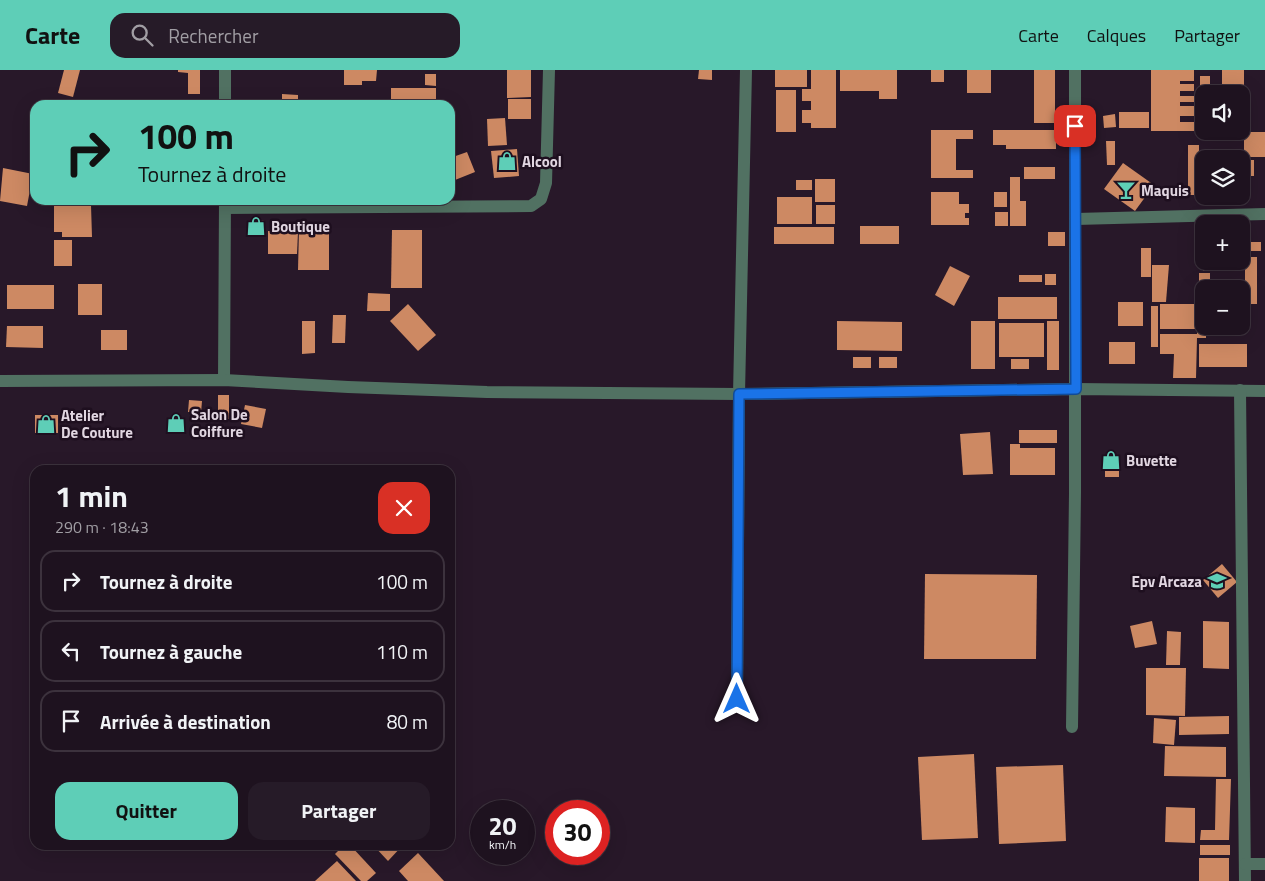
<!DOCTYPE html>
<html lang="fr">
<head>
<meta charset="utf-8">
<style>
	:root { --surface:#1e121f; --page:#261b28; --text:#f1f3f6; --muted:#a19ea4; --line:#3c323d; --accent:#5eceb7 }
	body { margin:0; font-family:"Titillium Web",sans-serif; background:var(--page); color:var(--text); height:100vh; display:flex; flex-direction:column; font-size:19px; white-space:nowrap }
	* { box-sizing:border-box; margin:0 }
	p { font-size:16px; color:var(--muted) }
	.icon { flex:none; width:28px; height:28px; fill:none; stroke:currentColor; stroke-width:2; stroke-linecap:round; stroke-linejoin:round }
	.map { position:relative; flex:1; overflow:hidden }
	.side { position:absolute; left:30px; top:395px; width:425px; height:385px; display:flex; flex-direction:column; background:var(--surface); border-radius:15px; box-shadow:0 5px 20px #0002,0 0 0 1px var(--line) }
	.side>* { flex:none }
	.guide { position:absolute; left:30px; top:30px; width:425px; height:105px; border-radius:15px; box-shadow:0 5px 20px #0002,0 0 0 1px var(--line); background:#5eceb7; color:#111; overflow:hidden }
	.controls { position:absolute; left:1195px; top:15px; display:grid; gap:10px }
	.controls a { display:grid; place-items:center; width:55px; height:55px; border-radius:10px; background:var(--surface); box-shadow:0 5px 20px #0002,0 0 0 1px var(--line); font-size:25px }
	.speed { position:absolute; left:470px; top:730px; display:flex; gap:10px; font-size:25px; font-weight:700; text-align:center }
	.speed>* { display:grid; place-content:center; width:65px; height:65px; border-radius:50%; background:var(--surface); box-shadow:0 5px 20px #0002,0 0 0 1px var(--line); line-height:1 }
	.speed small { font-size:12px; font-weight:400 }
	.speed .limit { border:8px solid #d22; background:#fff; color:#111 }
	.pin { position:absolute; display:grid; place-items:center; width:42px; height:42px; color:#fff; margin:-21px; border-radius:10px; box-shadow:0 2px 8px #0006 }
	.me { position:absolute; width:55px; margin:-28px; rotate:0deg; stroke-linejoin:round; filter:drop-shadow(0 0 4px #0008) }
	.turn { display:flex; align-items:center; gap:18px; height:105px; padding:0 25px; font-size:22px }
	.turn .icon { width:65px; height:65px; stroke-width:2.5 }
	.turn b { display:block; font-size:35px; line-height:42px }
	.round { display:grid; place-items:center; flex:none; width:52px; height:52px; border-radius:15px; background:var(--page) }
	.overview { display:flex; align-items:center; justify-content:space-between; height:85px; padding:0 25px }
	h1 { font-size:30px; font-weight:700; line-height:38px }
	.cta { display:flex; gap:10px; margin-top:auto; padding:10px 25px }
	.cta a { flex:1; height:58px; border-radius:15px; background:var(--accent); color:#111; font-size:20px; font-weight:700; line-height:58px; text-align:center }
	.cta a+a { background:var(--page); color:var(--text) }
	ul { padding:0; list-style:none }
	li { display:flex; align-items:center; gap:15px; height:62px; margin:0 10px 8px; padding:0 15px; border:2px solid var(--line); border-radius:15px }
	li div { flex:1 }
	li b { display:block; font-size:19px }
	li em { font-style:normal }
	header { display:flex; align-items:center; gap:30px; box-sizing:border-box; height:70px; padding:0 25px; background:var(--accent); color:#111 }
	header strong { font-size:24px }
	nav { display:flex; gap:28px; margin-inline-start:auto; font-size:18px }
	.search { width:350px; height:45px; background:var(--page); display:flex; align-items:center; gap:12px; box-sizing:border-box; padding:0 18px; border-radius:15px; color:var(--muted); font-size:19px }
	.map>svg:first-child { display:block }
</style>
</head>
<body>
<header>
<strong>Carte</strong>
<div class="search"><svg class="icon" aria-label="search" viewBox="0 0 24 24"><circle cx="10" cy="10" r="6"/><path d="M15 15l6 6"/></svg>Rechercher</div>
<nav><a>Carte</a><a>Calques</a><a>Partager</a></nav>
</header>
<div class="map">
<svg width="1265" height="811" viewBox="0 0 1265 811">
	<rect width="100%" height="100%" fill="#281829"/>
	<g fill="#cd8963">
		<polygon points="64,0 80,0 73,27 58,23"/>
		<polygon points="178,0 200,0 200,24 188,24 188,3 178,2"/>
		<polygon points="344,0 377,0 376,11 362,11 362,15 344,15"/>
		<polygon points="507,0 531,0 531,27 507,28"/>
		<polygon points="699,0 712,0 712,10 698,9"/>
		<rect x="775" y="0" width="32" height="17"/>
		<polygon points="811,0 836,0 836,58 811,58 811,53 802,53 802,40 811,40 811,31 802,31 802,19 811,19"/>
		<polygon points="840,0 897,0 897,29 879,29 879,21 840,21"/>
		<rect x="931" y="0" width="13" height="12"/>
		<rect x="967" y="0" width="24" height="23"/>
		<rect x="1034" y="0" width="21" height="53"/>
		<polygon points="1151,0 1194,0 1194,11 1180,11 1180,14 1194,14 1194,21 1180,21 1180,26 1194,26 1194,32 1180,32 1180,36 1194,36 1194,46 1180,46 1180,52 1194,52 1194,61 1151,61"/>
		<polygon points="1222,0 1244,0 1244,55 1241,55 1241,24 1222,24"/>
		<polygon points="425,4 436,4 436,16 425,15"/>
		<polygon points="1200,6 1210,6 1210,24 1204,24 1204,36 1200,36"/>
		<rect x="391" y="18" width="45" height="17"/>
		<rect x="776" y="20" width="20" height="42"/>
		<polygon points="282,24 298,25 298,35 282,35"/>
		<rect x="508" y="29" width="23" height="20"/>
		<rect x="1119" y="42" width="30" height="16"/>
		<rect x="1198" y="42" width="6" height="18"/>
		<polygon points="1115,44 1116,57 1104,58 1103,46"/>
		<polygon points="505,48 507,75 488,76 487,49"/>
		<polygon points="931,60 973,60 973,69 956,69 956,100 973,100 973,108 931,108"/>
		<polygon points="993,60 1056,60 1056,79 1006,79 1006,75 993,75"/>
		<rect x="1244" y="62" width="21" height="25"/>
		<polygon points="1106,71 1115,71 1115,95 1107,95"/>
		<rect x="1188" y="75" width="11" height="50"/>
		<polygon points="517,79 519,106 494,108 491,81"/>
		<polygon points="467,82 475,102 450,112 450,88"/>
		<rect x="1244" y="90" width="10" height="16"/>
		<polygon points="1123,93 1154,115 1135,141 1104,119"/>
		<rect x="1024" y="97" width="31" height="12"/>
		<polygon points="3,98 33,104 27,136 0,131"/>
		<polygon points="1010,107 1020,107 1020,131 1026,131 1026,156 1010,156"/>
		<rect x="815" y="109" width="20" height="23"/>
		<rect x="796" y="110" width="16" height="10"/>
		<polygon points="931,122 959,122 959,134 969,134 969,143 965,143 965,148 969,148 969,155 931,155"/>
		<rect x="994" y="122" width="13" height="15"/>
		<rect x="777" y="127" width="35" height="27"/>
		<polygon points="53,130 94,130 95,131 53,134"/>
		<polygon points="54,135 91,135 92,167 62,167 62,162 54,162"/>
		<rect x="816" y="135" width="19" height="19"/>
		<rect x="995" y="142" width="13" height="14"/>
		<polygon points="255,150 265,151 265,161 255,161"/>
		<rect x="860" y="156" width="39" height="18"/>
		<rect x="774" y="157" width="60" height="17"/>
		<polygon points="299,159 329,160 329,200 298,200"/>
		<polygon points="392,160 422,160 422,218 391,218"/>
		<polygon points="268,161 298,162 297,184 268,184"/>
		<rect x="1048" y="162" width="17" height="14"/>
		<rect x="54" y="170" width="18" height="26"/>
		<rect x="1244" y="172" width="17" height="9"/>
		<rect x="1141" y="178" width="10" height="29"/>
		<rect x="1245" y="187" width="12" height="47"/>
		<polygon points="1204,191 1212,191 1212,201 1203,201"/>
		<polygon points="1152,195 1169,195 1166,232 1152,232"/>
		<polygon points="950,196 970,206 954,236 935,225"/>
		<polygon points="1199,203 1210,203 1210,219 1204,219 1204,233 1199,233"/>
		<rect x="1045" y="204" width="11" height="11"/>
		<rect x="1019" y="205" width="23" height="7"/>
		<rect x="78" y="214" width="24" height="31"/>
		<rect x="7" y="215" width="47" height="24"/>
		<polygon points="368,223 390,224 390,241 367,241"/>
		<rect x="998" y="227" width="59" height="22"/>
		<rect x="1118" y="232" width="25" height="24"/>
		<polygon points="408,234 436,265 418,281 390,251"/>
		<polygon points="1160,234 1197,234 1197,255 1206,256 1206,268 1197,268 1196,308 1173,308 1174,284 1160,284 1160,264 1197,264 1197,259 1160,259"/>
		<rect x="1151" y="236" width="7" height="41"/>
		<polygon points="333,245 346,245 345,273 332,273"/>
		<polygon points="302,251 315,251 315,283 302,284"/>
		<polygon points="837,251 902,252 902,281 837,280"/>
		<rect x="971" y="251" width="24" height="48"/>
		<rect x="1047" y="251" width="12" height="49"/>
		<rect x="999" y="253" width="45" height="34"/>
		<polygon points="7,256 43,256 43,278 6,277"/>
		<rect x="101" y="260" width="26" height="20"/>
		<rect x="1109" y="272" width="26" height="22"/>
		<rect x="1199" y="274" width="48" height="23"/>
		<rect x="853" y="287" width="18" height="11"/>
		<rect x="879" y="287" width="18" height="11"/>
		<rect x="1011" y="289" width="18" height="10"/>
		<rect x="218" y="325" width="11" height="24"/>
		<polygon points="189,330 202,331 201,343 188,342"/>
		<polygon points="245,335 266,339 262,358 241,354"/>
		<rect x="35" y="345" width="23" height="18"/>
		<rect x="1019" y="360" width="38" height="13"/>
		<polygon points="990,362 993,404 963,405 960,364"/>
		<polygon points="1010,374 1020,374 1020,378 1055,378 1055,405 1010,405"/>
		<rect x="1105" y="387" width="14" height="20"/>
		<polygon points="1222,494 1237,512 1218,528 1203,510"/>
		<polygon points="925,504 1037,505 1036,589 924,589"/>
		<polygon points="1152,551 1157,574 1135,578 1130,556"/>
		<polygon points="1203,551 1229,552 1229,599 1203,598"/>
		<polygon points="1167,561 1181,562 1180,595 1166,595"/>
		<polygon points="1146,598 1186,598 1185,646 1146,645"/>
		<polygon points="1229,646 1229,664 1179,665 1179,647"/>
		<polygon points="1154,648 1176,650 1174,675 1153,673"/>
		<polygon points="1165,676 1226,677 1226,707 1164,706"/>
		<polygon points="974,684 978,768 922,770 918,687"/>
		<polygon points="1063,695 1066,771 999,774 996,697"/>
		<polygon points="1216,709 1231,709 1229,770 1200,770 1201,760 1215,760"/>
		<polygon points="1166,737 1195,738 1195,773 1165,772"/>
		<polygon points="344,775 350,775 376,803 367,811 361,811 335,784"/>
		<polygon points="373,775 403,775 388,791"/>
		<rect x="1200" y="775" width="30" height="10"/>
		<polygon points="418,783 444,811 408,811 399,801"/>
		<rect x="1199" y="788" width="30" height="23"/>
		<polygon points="337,791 356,811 315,811"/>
	</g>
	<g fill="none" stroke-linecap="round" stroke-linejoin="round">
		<g stroke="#517162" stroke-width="12">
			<polyline points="225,35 225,0"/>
			<polyline points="225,138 531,136 541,129 546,113 549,0"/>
			<polyline points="1076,149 1265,144"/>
			<polyline points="224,310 225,130"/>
			<polyline points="0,311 224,310 348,317 487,322 739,324 1076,319 1265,321"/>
			<polyline points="1240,320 1245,811"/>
			<polyline points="737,629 739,324 746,0"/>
			<polyline points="1072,657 1075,423 1075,0"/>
			<polyline points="1245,794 1265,794"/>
		</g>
	</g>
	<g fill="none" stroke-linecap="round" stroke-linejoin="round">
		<g stroke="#114b97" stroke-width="12">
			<polyline id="route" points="737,629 739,324 1076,319 1075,56"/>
		</g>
		<use href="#route" stroke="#1a73e8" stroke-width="9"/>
	</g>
	<defs>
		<g id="shop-bare" transform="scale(1.5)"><path d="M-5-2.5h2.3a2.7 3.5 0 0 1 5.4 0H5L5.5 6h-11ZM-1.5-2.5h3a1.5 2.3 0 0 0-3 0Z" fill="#5eceb7" stroke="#1e0f1f" stroke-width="2.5" paint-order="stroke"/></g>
		<g id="bar-bare" transform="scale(1.5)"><path d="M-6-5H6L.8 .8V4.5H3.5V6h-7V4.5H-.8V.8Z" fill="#5eceb7" stroke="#1e0f1f" stroke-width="2.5" paint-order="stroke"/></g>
		<g id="school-bare" transform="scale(1.5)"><path d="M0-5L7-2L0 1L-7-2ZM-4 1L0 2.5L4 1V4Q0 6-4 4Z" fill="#5eceb7" stroke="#1e0f1f" stroke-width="2.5" paint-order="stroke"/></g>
	</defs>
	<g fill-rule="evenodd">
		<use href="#shop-bare" x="507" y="91"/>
		<use href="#bar-bare" x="1126" y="120"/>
		<use href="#shop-bare" x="256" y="156"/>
		<use href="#shop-bare" x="176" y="353"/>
		<use href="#shop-bare" x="46" y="354"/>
		<use href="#shop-bare" x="1111" y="390"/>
		<use href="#school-bare" x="1217" y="511"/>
	</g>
	<g text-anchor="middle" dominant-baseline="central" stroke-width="5" stroke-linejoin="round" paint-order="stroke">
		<g font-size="15" font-weight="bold" fill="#e1d6e1" stroke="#1e0f1f" text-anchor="start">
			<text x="522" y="91">Alcool</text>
			<text x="1141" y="120">Maquis</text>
			<text x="271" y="156">Boutique</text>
			<text x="191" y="344">Salon De<tspan x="191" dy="17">Coiffure</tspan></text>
			<text x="61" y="345">Atelier<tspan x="61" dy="17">De Couture</tspan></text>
			<text x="1126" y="390">Buvette</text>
			<text x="1202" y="511" text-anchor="end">Epv Arcaza</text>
		</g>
	</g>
</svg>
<div class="controls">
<a><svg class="icon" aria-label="sound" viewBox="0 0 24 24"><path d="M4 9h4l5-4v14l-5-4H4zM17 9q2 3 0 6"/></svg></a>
<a><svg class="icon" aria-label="layers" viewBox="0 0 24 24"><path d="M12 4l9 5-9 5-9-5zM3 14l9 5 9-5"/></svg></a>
<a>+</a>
<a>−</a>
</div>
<div class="speed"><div>20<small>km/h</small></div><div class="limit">30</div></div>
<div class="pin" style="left:1075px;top:56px;background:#d93025"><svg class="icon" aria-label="arrive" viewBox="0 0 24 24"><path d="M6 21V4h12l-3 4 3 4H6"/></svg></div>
<svg class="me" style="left:737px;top:629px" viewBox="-20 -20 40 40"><path d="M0-17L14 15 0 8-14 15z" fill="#1a73e8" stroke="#fff" stroke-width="4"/></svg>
<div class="guide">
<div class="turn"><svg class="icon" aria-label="right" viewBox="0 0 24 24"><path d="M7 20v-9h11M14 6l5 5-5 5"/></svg><div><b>100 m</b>Tournez à droite</div></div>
</div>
<section class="side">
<div class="overview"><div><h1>1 min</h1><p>290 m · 18:43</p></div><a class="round" style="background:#d93025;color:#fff"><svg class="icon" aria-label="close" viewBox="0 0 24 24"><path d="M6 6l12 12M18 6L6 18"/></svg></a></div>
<ul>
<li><svg class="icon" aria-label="right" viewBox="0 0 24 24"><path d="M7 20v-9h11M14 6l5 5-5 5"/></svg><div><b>Tournez à droite</b></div><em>100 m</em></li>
<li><svg class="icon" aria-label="left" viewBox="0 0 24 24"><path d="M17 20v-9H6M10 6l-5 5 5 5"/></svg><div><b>Tournez à gauche</b></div><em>110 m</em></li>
<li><svg class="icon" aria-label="arrive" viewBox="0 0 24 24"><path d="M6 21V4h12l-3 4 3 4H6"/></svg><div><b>Arrivée à destination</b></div><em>80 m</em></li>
</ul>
<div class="cta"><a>Quitter</a><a>Partager</a></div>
</section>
</div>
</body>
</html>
